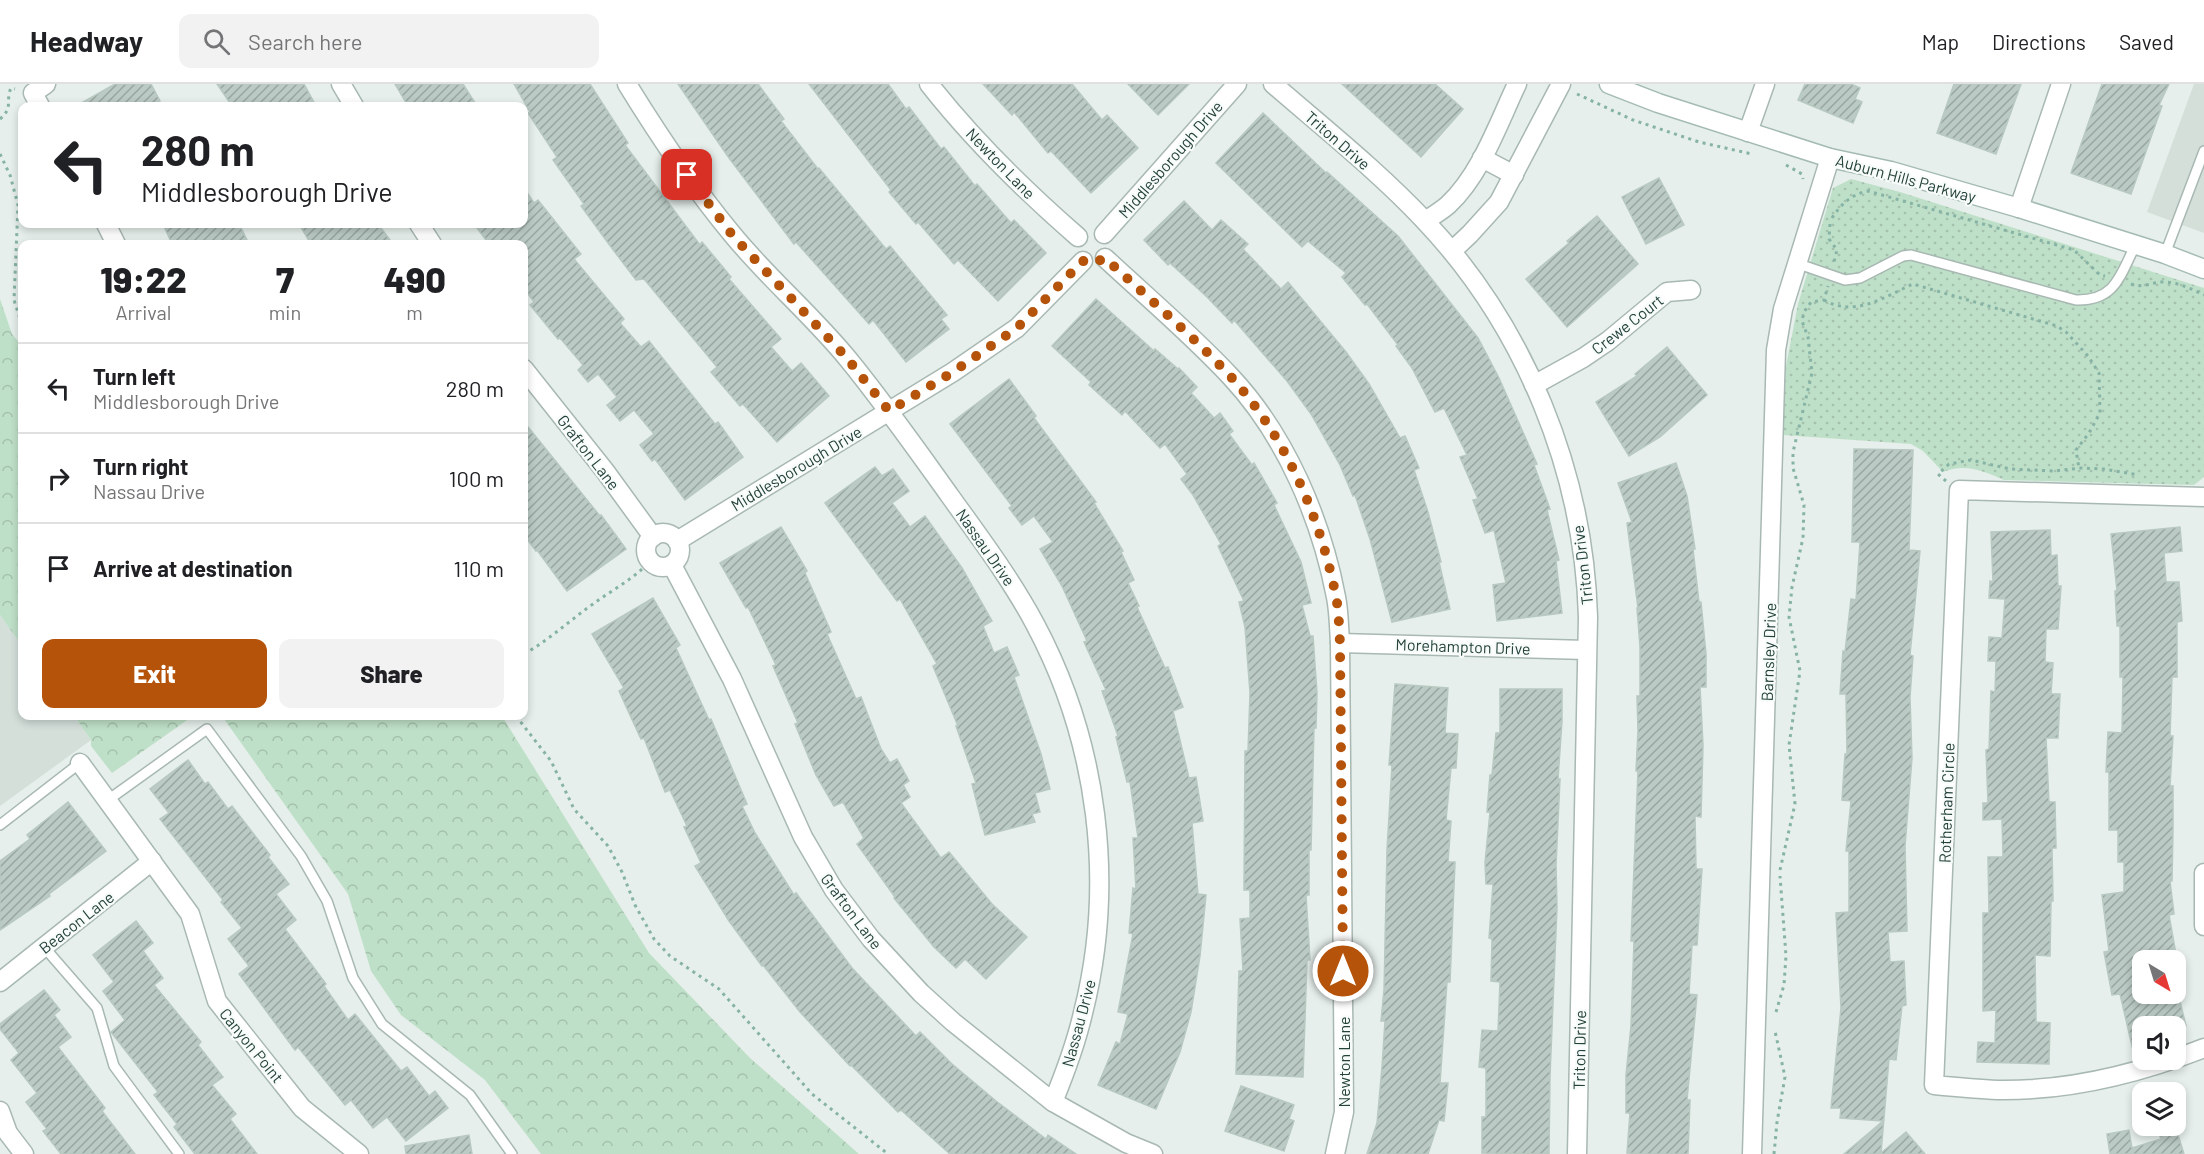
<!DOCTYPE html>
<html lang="en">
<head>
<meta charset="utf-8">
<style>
	:root { --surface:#fff; --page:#f2f2f2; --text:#202124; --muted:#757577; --line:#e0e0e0; --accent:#b45309 }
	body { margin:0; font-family:Barlow,sans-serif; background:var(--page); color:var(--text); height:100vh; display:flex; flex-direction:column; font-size:22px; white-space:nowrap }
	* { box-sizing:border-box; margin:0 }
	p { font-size:20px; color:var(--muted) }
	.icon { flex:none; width:33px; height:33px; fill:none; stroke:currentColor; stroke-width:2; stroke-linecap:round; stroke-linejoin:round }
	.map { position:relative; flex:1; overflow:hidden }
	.drawer { position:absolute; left:18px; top:156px; width:510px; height:480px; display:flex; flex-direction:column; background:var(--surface); border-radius:12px; box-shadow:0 3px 9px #0003 }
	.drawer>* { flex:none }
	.banner { position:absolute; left:18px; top:18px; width:510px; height:126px; border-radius:12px; box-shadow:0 3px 9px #0003; background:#fff; color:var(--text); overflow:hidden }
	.needle { width:39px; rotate:142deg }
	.tools { position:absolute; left:2132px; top:866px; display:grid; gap:12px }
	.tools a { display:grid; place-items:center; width:54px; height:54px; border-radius:12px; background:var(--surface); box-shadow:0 3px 9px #0003; font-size:30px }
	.pin { position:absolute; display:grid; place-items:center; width:51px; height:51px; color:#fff; margin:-26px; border-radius:12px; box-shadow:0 3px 9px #0006 }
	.me { position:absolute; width:66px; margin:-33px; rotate:0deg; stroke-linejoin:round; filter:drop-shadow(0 0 4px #0008) }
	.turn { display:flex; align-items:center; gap:21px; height:126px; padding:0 24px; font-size:27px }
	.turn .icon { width:78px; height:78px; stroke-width:2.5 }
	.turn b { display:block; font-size:42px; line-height:51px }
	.eta { display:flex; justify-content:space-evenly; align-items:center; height:102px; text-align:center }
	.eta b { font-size:36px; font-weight:800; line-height:42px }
	.cta { display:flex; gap:12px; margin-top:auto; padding:12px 24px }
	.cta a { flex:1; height:69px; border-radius:12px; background:var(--accent); color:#fff; font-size:24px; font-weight:800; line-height:69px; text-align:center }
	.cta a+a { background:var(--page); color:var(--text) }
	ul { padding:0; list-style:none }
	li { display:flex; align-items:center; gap:18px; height:90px; padding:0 24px; border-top:2px solid var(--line) }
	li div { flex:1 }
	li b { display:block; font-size:22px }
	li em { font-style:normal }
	header { display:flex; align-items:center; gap:36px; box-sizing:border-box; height:84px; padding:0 30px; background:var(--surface); border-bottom:2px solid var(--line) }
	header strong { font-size:28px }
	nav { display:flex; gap:33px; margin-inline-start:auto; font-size:21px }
	.search { width:420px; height:54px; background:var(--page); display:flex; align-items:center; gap:15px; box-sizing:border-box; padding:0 21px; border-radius:12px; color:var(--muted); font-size:22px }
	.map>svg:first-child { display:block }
</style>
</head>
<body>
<header>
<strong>Headway</strong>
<div class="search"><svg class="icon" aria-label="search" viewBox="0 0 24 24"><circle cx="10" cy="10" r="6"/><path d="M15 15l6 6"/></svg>Search here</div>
<nav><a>Map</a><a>Directions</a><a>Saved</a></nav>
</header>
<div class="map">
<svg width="2204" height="1070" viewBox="0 0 2204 1070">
	<defs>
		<pattern id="forest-crowns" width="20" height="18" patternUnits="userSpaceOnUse" patternTransform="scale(1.5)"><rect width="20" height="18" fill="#bfe0c8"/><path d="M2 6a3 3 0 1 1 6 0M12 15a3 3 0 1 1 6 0" fill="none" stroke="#a4c1ad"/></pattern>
		<pattern id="park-dots" width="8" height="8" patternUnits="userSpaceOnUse" patternTransform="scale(1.5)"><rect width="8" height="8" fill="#bfe0c8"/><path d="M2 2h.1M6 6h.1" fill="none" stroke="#a4c1ad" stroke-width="1.8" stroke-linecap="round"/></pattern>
		<pattern id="building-hatch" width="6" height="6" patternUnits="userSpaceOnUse" patternTransform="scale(1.5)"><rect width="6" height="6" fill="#bbcac4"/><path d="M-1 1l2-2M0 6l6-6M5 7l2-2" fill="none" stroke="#98a6a0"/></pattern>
	</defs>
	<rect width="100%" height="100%" fill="#e6efeb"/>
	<g fill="#d4dfda">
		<polygon points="2194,0 2204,0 2204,149 2147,128"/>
		<polygon points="0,531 22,562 22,632 74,632 91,656 0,722"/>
	</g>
	<g fill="url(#forest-crowns)">
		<polygon points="0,215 12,250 22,262 22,562 0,531"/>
		<polygon points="74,632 193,632 112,689 91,662 91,656"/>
		<polygon points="222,632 502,632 649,869 750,974 859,1070 541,1070 485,996 401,931 371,887 348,810"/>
	</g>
	<path fill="url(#park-dots)" d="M1851 95 1900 108 2204 204V393L2194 401 2004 396C1984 387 1965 379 1943 388L1923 367 1911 360 1783 351 1786 282 1798 220 1833 104Z"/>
	<g fill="url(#building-hatch)" stroke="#b8c9c2" stroke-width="1.5">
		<polygon points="115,0 151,0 160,17 150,22 76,22"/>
		<polygon points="217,0 304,0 316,22 232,22"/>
		<polygon points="395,0 463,0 477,22 408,22"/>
		<polygon points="514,0 590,0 628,59 625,61 700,161 702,158 731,193 729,195 781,255 771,263 792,287 801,279 829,312 777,358 743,320 740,322 711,288 717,283 644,195 636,196 611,163 581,122 584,120 553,76 557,73 528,29 530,28"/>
		<polygon points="678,0 758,0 784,35 781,37 818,85 819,84 886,165 890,162 947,231 941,235 949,245 906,278 873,236 869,240 796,158 794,160 729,74"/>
		<polygon points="809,0 888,0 906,25 909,23 941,65 944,63 975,102 977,100 1011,139 1014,136 1046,169 998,217 958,176 954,180 918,138 916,140 889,108 891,106"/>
		<polygon points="983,0 1072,0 1102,36 1107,31 1138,64 1091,109 1051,67 1048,69 1014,28 1012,31"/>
		<polygon points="1128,0 1189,0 1158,31"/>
		<polygon points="1342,0 1435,0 1463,25 1421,73"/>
		<polygon points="1805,0 1851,0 1860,4 1855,15 1862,18 1853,39 1798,16"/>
		<polygon points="1954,0 2021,0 1996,70 1937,49"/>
		<polygon points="2102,0 2169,0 2159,21 2162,22 2131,110 2071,89"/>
		<polygon points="1263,29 1326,89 1327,88 1398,152 1478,254 1499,294 1537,380 1534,381 1550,425 1547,426 1559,476 1556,477 1562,529 1497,537 1493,501 1506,499 1494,446 1485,449 1473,416 1478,415 1460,373 1467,371 1444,324 1435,328 1412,284 1396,262 1398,261 1367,220 1365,221 1342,193 1346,189 1308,157 1302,163 1216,79"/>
		<polygon points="1659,94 1684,141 1646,160 1622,113"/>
		<polygon points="524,104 534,119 538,116 581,170 574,175 624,235 620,239 641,263 649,257 715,340 718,338 743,373 685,416 655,375 652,377 640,361 654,350 634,326 620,337 607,321 617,313 598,290 588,298 578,286 583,281 560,254 558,255 530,221 534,218 524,204 524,160 489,160 474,140 524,140"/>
		<polygon points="1184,117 1212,146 1221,136 1248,160 1243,165 1281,205 1288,198 1346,268 1369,300 1400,354 1405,352 1419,384 1414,386 1428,428 1441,478 1439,478 1450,525 1392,538 1370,455 1355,411 1353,412 1340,381 1311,330 1287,297 1234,236 1232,239 1207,213 1170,179 1168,181 1144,156"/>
		<polygon points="1597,132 1638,180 1567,243 1526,195 1569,159 1567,157"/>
		<polygon points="163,140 239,140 249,160 172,160"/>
		<polygon points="299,140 378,140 393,160 311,160"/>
		<polygon points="1096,215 1154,267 1155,265 1178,285 1179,284 1197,303 1191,309 1214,334 1220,329 1233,347 1229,350 1252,381 1254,379 1277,419 1274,421 1301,478 1311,519 1302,521 1310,552 1313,552 1317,609 1316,644 1314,644 1311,766 1309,766 1309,811 1306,811 1310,876 1307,876 1303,993 1236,990 1239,887 1243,887 1240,835 1250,834 1250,806 1244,806 1245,667 1248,667 1250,609 1245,543 1239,518 1244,517 1218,462 1221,460 1193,411 1181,395 1187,390 1165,360 1160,364 1125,327 1122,331 1089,301 1091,298 1052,262"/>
		<polygon points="1667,263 1707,311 1660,353 1629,372 1596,318 1637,292 1635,290"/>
		<polygon points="1009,295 1036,332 1034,334 1096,418 1094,419 1123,467 1121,468 1134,496 1128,499 1139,522 1137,523 1165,584 1168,583 1183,623 1173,627 1189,694 1196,693 1203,737 1192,739 1198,810 1206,811 1200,872 1191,928 1180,968 1156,1025 1098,1001 1116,958 1120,960 1128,930 1118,928 1133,850 1129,849 1133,804 1136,805 1133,754 1138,754 1130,698 1127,698 1116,653 1118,652 1102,607 1106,606 1084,558 1087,557 1062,502 1040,465 1053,458 1034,432 1022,441 1009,424 1012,422 950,340"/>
		<polygon points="524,338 600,432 601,431 626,465 567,507 537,466 536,467 524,451"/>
		<polygon points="1854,365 1913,366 1909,466 1920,467 1910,571 1913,572 1910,613 1912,674 1905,762 1907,847 1888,848 1890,878 1904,877 1906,921 1902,922 1896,976 1889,975 1881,1069 1906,1048 1925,1070 1844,1070 1883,1037 1840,1034 1841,1024 1831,1024 1841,924 1836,829 1849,828 1849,767 1846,767 1851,717 1842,716 1845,670 1847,670 1846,610 1840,610 1843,567 1845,568 1851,515 1856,516 1860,458 1852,458"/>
		<polygon points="1676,379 1687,412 1695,465 1693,465 1699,518 1701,518 1706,570 1706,603 1700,603 1703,661 1701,733 1695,732 1696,785 1702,785 1697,861 1692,861 1689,910 1697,911 1687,1016 1690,1016 1688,1070 1645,1070 1627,1069 1630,1029 1626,1029 1626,991 1631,942 1634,857 1631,857 1638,687 1636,687 1638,647 1637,612 1640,612 1640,563 1637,524 1638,524 1627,439 1632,438 1618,399"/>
		<polygon points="875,383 882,392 893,385 909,407 892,419 910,443 925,432 962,484 992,537 983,542 994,569 1007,563 1019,591 1014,593 1041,670 1050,705 1035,709 1040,728 1032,730 1035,738 985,751 972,700 976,699 956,642 958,642 933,582 937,580 900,515 897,517 825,419"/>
		<polygon points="781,443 807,487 805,489 831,548 827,550 856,615 861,613 881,665 890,679 897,675 909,697 903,701 910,713 901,719 941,774 949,768 992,820 1027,853 986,895 965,875 956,884 934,863 894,814 895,813 857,760 864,754 843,718 834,722 816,691 795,640 798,639 773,582 776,581 748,523 746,524 720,479"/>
		<polygon points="2180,443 2182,467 2164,469 2166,498 2179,498 2182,537 2177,538 2177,593 2172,593 2170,652 2173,652 2170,702 2173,702 2173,745 2172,797 2170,797 2174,830 2169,831 2177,876 2142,876 2142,917 2178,909 2186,942 2142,942 2142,973 2135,975 2120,910 2112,911 2104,868 2109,867 2102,811 2124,808 2124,778 2118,778 2118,746 2109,746 2109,688 2106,688 2108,648 2122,649 2123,593 2120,593 2120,542 2117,542 2115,507 2117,507 2111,450"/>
		<polygon points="2050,446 2051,472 2057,471 2058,502 2061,502 2058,545 2046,545 2045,578 2053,579 2051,610 2060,610 2058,654 2046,654 2049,718 2055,718 2056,764 2052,764 2053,817 2051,817 2050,872 2035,871 2036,938 2050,939 2049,980 1977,978 1978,958 1995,959 1996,926 1983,927 1983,829 1989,829 1988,773 2003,773 2002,735 1983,736 1983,719 1988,719 1986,666 1989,665 1991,607 1995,608 1996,577 1988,577 1989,553 2002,554 2005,515 1989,514 1990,497 1993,498 1991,448"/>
		<polygon points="653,514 680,561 676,564 709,636 711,635 747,720 742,722 755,749 794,811 796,809 852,884 916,952 920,948 952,980 996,1017 1046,1055 1048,1051 1076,1070 950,1070 901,1026 898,1028 851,981 850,982 800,928 763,881 762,882 729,837 695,782 701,779 684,743 687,742 670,706 665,708 644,654 641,655 619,607 624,604 592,550"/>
		<polygon points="1395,600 1448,604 1445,649 1458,650 1456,684 1451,684 1446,736 1451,737 1448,778 1455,778 1450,898 1447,898 1440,999 1448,999 1444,1037 1439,1036 1428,1070 1367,1070 1377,1039 1382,983 1385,937 1381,937 1384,906 1387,766 1392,681 1389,681"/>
		<polygon points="1500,605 1562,605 1562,637 1558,695 1560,695 1556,781 1557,823 1550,992 1549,1070 1482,1069 1482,1033 1486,1033 1486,984 1479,983 1482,946 1498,947 1500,898 1491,897 1492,855 1489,854 1493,800 1486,800 1485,779 1490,728 1487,728 1490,691 1492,691 1496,649 1500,649"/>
		<polygon points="188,676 205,700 208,698 228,725 232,722 270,771 268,773 289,800 276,810 296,836 285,845 326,900 324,902 348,936 355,930 401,987 407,983 429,1012 435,1007 448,1024 406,1057 387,1033 373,1044 351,1016 345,1021 298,963 295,966 239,890 249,882 228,855 242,844 221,818 223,816 160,735 169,729 150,705"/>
		<polygon points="68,718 106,767 49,810 50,812 0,846 0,777 30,755 27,751"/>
		<polygon points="136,837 153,859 143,867 163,894 154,901 201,958 198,961 223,993 212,1001 236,1030 230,1035 257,1070 195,1070 174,1043 177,1040 154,1011 158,1008 111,948 125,936 103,907 114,898 93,871"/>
		<polygon points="44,906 60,926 54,931 71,953 58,963 105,1024 102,1027 135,1070 61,1070 43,1047 47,1045 26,1018 37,1009 11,976 19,969 0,945 0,940"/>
		<polygon points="1241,1002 1294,1021 1289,1035 1294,1037 1284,1067 1225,1047"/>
		<polygon points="2156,1041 2175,1041 2184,1070 2110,1070 2107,1050 2129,1046 2132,1064 2161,1055"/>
		<polygon points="469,1051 472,1070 406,1070 405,1062"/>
	</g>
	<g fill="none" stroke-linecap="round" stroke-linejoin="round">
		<g stroke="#a8b8b2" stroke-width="12">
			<g id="lane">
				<polyline points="2165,170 2204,67"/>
				<path d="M1796 179 1845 196 1860 194 1903 172 1911 171 2076 216C2116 217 2120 191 2136 160"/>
				<polyline points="108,716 207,645 301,772 327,817 353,894 382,940 470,1011 512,1070"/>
				<polyline points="0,741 80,679"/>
				<polyline points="44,863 97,924 114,982 179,1070"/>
			</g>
		</g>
		<g stroke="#a8b8b2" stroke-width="21">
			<g id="street">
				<polyline points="341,0 354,22"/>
				<path d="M627 0C659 52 693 103 732 150 768 194 812 231 848 275 884 319 917 366 950 412 980 454 1011 495 1035 540 1098 658 1116 799 1083 929 1076 959 1065 989 1053 1018"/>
				<path d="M929 0C973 56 1024 106 1078 153"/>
				<path d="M1273 0C1325 45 1379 88 1425 137 1525 243 1584 388 1588 533L1577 1070"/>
				<polyline points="40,22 33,9 46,0"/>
				<polyline points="1748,48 1765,0"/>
				<polyline points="1482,74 1514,91"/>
				<polyline points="2019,124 2061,0"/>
				<path d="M1425 137C1433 132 1441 127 1448 121 1481 90 1498 40 1517 0"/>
				<polyline points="106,140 116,160"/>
				<polyline points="419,140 432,160"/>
				<polyline points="1104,150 1237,0"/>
				<polyline points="1452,167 1470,150 1499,118 1561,0"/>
				<path d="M1105 174C1147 213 1192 251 1231 293 1286 352 1321 435 1336 513 1339 528 1339 544 1340 559L1344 1028 1335 1070"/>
				<polyline points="524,285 605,387 653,453"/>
				<polyline points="1534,301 1583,274 1608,257 1667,208 1691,206"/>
				<path d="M2204 413 1959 406 1934 1001C1955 1003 1977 1005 1998 1006 2070 1007 2138 990 2204 964"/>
				<circle cx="663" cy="466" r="17"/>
				<polyline points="677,457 953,288 1017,244 1083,177"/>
				<polyline points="672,481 732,595 803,753 834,806 871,855 921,909 953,938 1053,1018 1126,1059 1153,1070"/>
				<polyline points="1340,559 1586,566"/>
				<polyline points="80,679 190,830 217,917 302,1024 359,1070"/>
				<polyline points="2204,789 2204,842"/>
				<polyline points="0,898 152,777"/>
				<polyline points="0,1027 8,1049 24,1070"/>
				<polyline points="1752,1070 1776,266 1783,225 1830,74"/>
			</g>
		</g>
		<g stroke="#a4bbb3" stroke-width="21">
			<polyline id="secondary" points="1609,0 1658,19 1830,74 1891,87 2019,124 2165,170 2204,185"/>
		</g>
		<g stroke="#86b3a5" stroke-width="3" stroke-dasharray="3 4.5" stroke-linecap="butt">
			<polyline points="1577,10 1633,36 1699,58 1752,70"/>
			<path d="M0 35C14 23 5 17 11 4L15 5"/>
			<polyline points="0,70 10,91 18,121 14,216 22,241"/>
			<polyline points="1786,81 1802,90 1803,95"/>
			<path d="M1832 134C1841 120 1852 110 1868 107L2074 166 2100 191 2105 192"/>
			<polyline points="1830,140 1829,155 1837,166 1834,178"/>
			<path d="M2131 200C2144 205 2153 197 2166 198 2179 199 2192 205 2204 211"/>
			<path d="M1824 216C1855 234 1884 213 1913 200L2057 242 2066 248 2088 272 2099 289 2100 329 2089 349 2076 366 2079 384"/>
			<polyline points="1946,397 1938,390 1949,380 1971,376 2010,385 2054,387 2081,384 2103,385 2139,391"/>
			<path d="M524 570C549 556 569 537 593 520 612 506 634 495 650 477"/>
			<polyline points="516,632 551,677 574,725 608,762 622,788 635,821 654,855 670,872 719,905 812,1010 888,1070"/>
			<polyline points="1780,786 1795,720 1789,661 1800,587 1789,533 1792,503 1803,454 1804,421 1793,384 1793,368 1812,289 1808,253 1802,237 1804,228 1811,218 1824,216 1828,202"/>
			<polyline points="1776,928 1784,901 1786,872 1780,792"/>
			<polyline points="1774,1070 1777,1038 1785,993 1775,947"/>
		</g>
		<use href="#lane" stroke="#fff" stroke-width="9"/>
		<use href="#street" stroke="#fff" stroke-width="18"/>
		<use href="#secondary" stroke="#fff" stroke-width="18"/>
	</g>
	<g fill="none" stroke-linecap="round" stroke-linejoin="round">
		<path stroke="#b45309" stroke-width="10" stroke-dasharray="0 18" d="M687 91 733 152 846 273 889 327 953 288 1017 244 1083 177 1092 180 1105 174C1147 213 1192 251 1231 293 1286 353 1321 435 1336 513 1339 528 1339 544 1340 559L1343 887"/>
	</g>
	<g text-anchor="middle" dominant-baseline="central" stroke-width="4.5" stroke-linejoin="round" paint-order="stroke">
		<g font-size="16" fill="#24423a" stroke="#f7fbf9">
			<text transform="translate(1338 56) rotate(41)">Triton Drive</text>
			<text transform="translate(1170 75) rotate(-49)">Middlesborough Drive</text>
			<text transform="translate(1001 79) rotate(46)">Newton Lane</text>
			<text transform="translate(1906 94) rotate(15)">Auburn Hills Parkway</text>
			<text transform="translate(1627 240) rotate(-38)">Crewe Court</text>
			<text transform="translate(589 368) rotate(52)">Grafton Lane</text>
			<text transform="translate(796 384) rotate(-31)">Middlesborough Drive</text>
			<text transform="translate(986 463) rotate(55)">Nassau Drive</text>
			<text transform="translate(1582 481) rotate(-97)">Triton Drive</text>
			<text transform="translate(1463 562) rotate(2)">Morehampton Drive</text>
			<text transform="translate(1768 568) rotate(-88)">Barnsley Drive</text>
			<text transform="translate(1946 719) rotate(-88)">Rotherham Circle</text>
			<text transform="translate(852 827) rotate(53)">Grafton Lane</text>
			<text transform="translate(76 838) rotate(-38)">Beacon Lane</text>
			<text transform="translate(1078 939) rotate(-75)">Nassau Drive</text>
			<text transform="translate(252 961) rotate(51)">Canyon Point</text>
			<text transform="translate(1579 966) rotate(-89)">Triton Drive</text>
			<text transform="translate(1343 978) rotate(-90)">Newton Lane</text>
		</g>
	</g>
</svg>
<div class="tools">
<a><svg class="needle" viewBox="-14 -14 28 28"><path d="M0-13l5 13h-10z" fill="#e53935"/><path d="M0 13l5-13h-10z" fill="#757577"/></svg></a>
<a><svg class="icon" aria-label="sound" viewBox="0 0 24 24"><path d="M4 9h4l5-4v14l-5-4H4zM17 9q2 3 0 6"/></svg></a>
<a><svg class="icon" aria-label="layers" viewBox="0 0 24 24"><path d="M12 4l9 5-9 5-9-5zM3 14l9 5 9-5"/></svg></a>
</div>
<div class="pin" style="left:687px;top:91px;background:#d93025"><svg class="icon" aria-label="arrive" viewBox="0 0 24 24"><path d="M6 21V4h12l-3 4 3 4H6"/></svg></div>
<svg class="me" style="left:1343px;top:887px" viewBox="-20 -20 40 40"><circle r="17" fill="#b45309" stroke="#fff" stroke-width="3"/><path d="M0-11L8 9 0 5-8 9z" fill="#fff"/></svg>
<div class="banner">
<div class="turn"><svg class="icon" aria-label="left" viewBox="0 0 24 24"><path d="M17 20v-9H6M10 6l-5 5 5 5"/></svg><div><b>280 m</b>Middlesborough Drive</div></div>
</div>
<section class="drawer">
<div class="eta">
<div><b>19:22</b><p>Arrival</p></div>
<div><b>7</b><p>min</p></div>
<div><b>490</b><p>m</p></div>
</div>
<ul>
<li><svg class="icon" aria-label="left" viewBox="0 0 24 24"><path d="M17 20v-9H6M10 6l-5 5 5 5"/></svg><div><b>Turn left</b><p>Middlesborough Drive</p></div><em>280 m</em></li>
<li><svg class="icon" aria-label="right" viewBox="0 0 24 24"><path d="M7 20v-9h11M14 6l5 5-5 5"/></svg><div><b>Turn right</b><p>Nassau Drive</p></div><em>100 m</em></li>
<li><svg class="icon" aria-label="arrive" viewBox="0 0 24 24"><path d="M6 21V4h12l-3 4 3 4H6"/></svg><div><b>Arrive at destination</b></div><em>110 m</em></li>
</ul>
<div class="cta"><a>Exit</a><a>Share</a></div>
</section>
</div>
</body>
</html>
